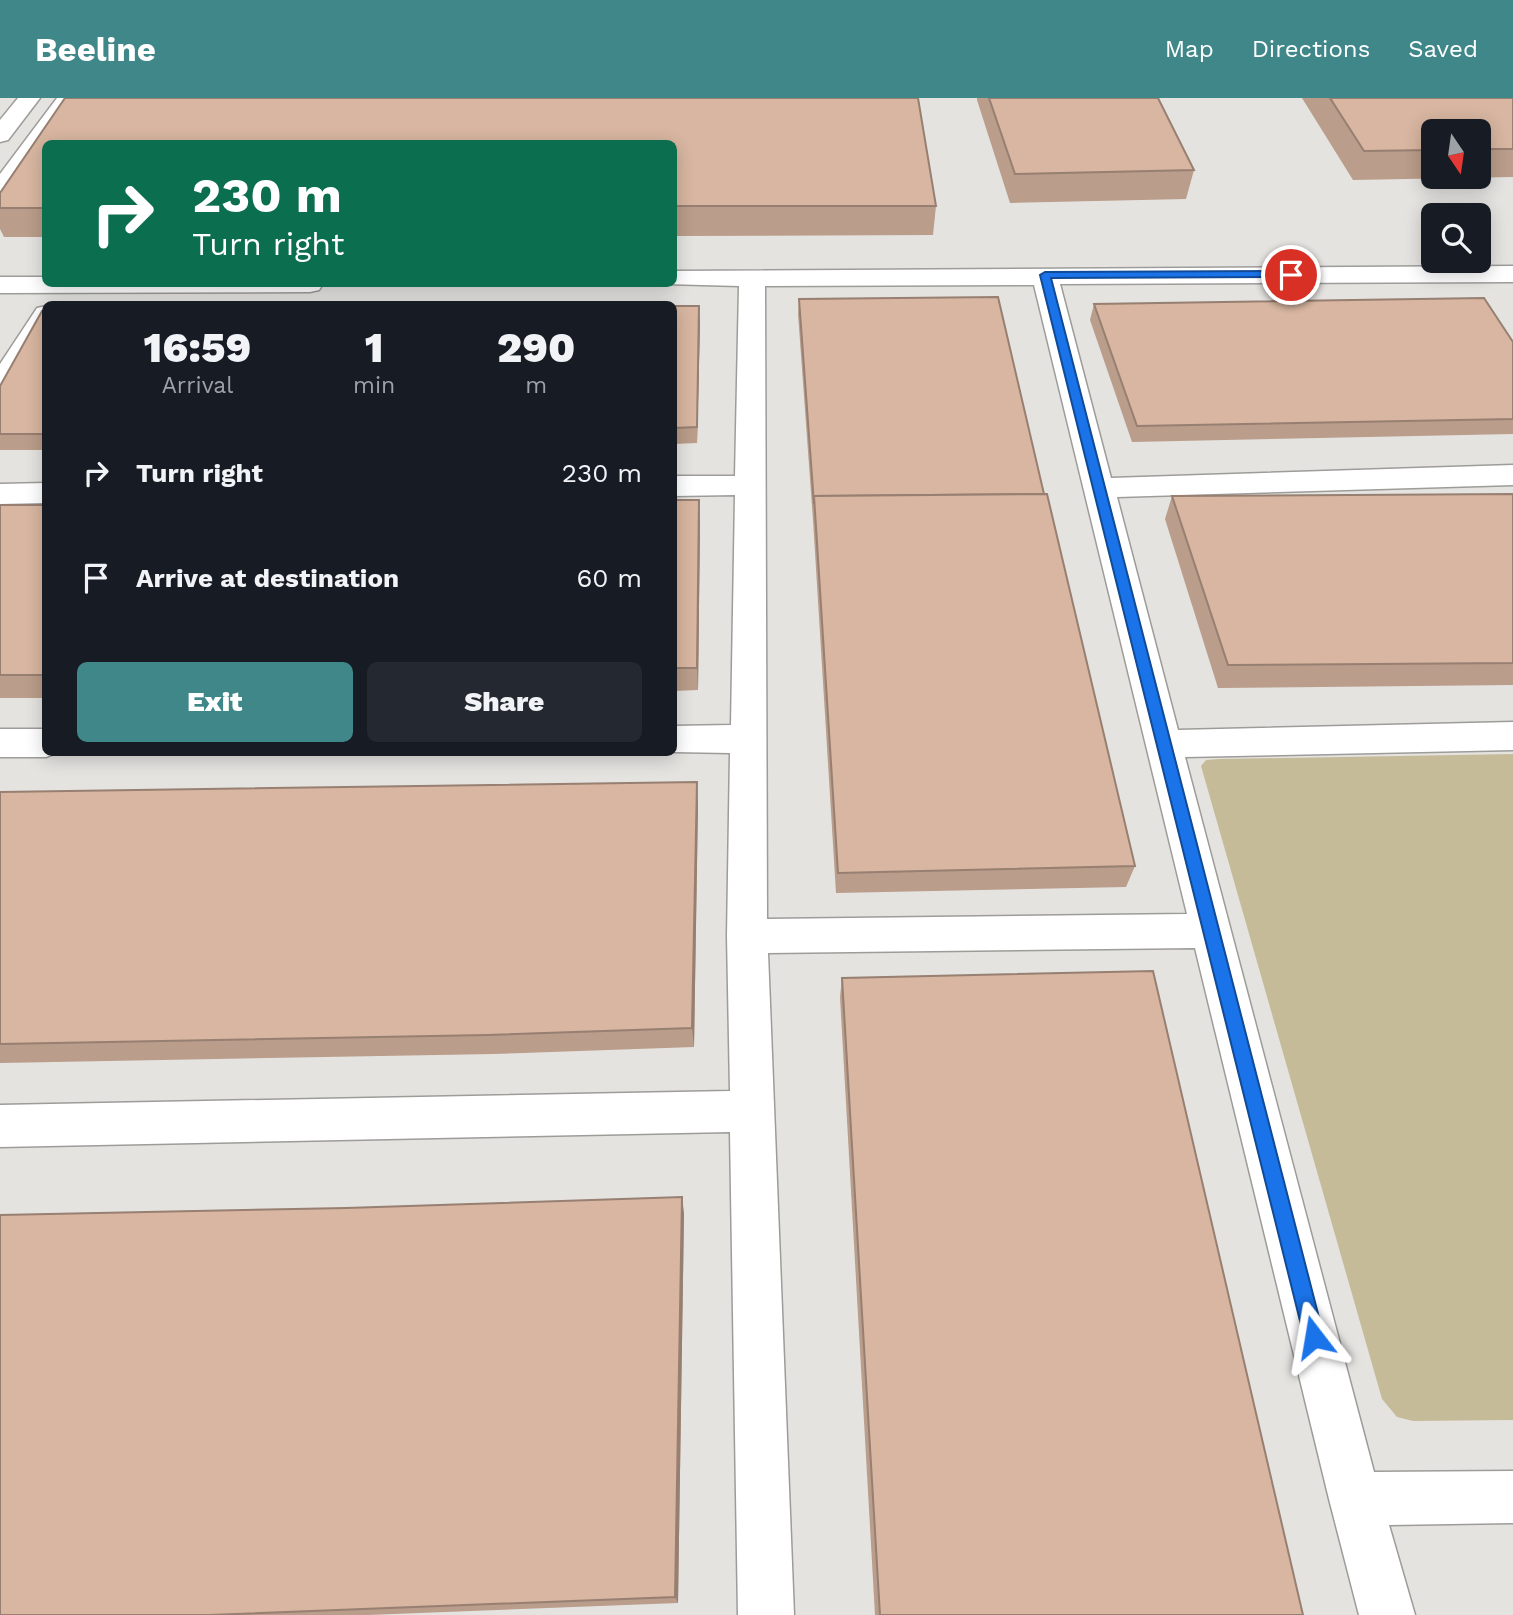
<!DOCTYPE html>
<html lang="en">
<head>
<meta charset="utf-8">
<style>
	:root { --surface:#171b24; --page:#242831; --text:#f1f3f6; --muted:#9ea1a6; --accent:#3f8789 }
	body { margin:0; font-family:"Work Sans",sans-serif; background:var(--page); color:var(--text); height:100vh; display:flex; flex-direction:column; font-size:26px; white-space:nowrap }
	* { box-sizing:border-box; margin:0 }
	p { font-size:23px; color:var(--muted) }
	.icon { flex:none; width:38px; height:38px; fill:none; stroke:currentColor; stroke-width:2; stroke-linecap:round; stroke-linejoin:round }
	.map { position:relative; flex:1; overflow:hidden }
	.sheet { position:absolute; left:42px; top:203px; width:635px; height:455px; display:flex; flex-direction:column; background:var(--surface); border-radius:10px; box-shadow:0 4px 18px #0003 }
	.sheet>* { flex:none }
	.guide { position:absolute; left:42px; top:42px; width:635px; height:147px; border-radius:10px; box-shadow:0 4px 18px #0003; background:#0b6e4f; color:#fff; overflow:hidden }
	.needle { width:46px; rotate:167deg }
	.tools { position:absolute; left:1421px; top:21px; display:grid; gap:14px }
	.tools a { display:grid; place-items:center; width:70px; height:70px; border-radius:10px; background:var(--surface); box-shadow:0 4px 18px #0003; font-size:35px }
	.pin { position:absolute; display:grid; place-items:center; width:60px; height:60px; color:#fff; margin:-30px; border:4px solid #fff; border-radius:50%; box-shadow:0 2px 7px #0007 }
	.me { position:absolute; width:77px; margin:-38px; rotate:346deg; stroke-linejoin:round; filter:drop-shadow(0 0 5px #0008) }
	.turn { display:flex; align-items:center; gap:24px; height:147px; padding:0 35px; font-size:32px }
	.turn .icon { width:91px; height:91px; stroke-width:2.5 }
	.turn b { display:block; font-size:49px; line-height:60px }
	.eta { display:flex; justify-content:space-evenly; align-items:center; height:119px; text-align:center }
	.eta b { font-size:42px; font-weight:800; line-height:49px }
	.cta { display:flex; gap:14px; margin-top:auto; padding:14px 35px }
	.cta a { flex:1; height:80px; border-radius:10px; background:var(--accent); color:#fff; font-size:28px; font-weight:800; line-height:80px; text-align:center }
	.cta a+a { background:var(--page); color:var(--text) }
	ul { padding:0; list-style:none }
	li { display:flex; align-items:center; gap:21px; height:105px; padding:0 35px }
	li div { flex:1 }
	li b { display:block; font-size:26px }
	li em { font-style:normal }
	header { display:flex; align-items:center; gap:42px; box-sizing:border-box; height:98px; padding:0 35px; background:var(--accent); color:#fff }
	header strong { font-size:33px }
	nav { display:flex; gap:38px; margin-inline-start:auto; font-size:24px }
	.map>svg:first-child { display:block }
</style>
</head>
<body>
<header>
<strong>Beeline</strong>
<nav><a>Map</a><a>Directions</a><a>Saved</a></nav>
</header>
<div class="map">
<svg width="1513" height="1517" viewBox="0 0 1513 1517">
	<rect width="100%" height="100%" fill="#e4e3e0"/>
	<polygon fill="#c6bb99" points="1513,656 1513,1322 1413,1323 1397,1319 1382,1301 1201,668 1206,662 1219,661"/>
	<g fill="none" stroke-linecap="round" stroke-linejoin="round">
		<g stroke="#9d9c99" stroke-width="3">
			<g id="street">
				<path d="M1513 168V184L1060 186 1111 380 1513 367V387L1117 399 1178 632 1513 624V652L1185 659 1374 1374 1513 1373V1425L1389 1427 1415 1517H1359L1329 1401 1195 850 768 855 794 1517H738L730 1034 0 1049V1007L730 993 727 838 730 655 674 654V628L731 627 735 397 674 398V378H735L739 188 665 186H674V173ZM1034 187 1187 816 767 821 765 188Z"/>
				<polygon points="0,179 46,179 46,186 323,186 319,192 310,194 0,195"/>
				<polygon points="46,208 46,238 10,294 0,296 0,266 37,210"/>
				<polygon points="46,385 46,405 0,406 0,386"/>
				<polygon points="0,631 46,631 46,654 59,654 46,659 0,659"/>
			</g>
		</g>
		<g stroke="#9d9c99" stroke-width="3">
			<g id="secondary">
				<polygon points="18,0 40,0 8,42 0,44 0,22"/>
				<polygon points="57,0 79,0 8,97 0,99 0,76"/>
			</g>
		</g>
		<use href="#street" fill="#fff" fill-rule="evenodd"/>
		<use href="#secondary" fill="#fff" fill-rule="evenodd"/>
	</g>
	<g fill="#ba9d8a" fill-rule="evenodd">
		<polygon points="65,0 918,0 936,108 933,137 674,138 674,46 46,46 46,139 4,139 0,131 0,95"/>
		<polygon points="977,0 1158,0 1194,72 1186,101 1010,105 977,2"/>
		<path d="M1302 0H1513V79L1353 82ZM1433 33H1479V79H1433Z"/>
		<polygon points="799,201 1044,396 1135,768 1126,789 836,795 813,422 798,216"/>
		<polygon points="1094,206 1513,244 1513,336 1132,344 1090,222"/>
		<polygon points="674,208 700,224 697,345 674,346"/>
		<polygon points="46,213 46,352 0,352 0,288"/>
		<polygon points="1513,396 1513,587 1218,590 1165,421 1172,398"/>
		<polygon points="674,402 699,402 700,425 698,592 674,593"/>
		<rect x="0" y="407" width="46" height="193"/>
		<polygon points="0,694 698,706 694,949 493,956 0,965"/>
		<polygon points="842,880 1303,1517 875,1517 840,899"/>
		<polygon points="684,1115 678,1505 368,1517 0,1517"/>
	</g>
	<g fill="#977f71">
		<polygon points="699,208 700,224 697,345 697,329"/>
		<polygon points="699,402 700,425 698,592 697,570"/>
		<polygon points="697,684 698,706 694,949 692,930"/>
		<polygon points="682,1099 684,1115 678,1505 675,1499"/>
	</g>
	<g fill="#d8b6a1" stroke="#977f71" stroke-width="2">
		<polygon points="65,0 918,0 936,108 674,108 674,46 46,46 46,110 0,110 0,95"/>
		<polygon points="989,0 1158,0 1194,72 1015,76"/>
		<polygon points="1330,0 1513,0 1513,51 1479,51 1479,33 1433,33 1433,52 1364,53"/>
		<polygon points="998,199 1044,396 814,398 814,406 799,201"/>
		<polygon points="1484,200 1513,244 1513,321 1137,328 1094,206"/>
		<polygon points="674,208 699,208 697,329 674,330"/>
		<polygon points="42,213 46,213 46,336 0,336 0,288"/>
		<polygon points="1047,396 1135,768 838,775 814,398"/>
		<polygon points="1513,396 1513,565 1228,567 1172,398"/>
		<polygon points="674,402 699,402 697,570 674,570"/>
		<rect x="0" y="407" width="46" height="170"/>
		<polygon points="697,684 692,930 487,937 0,946 0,694"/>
		<polygon points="1153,873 1303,1517 880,1517 842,880"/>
		<polygon points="682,1099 675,1499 209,1517 0,1517 0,1117 346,1110"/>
	</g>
	<polygon fill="#1a73e8" stroke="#114b97" stroke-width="2" points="1291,173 1296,177 1295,179 1051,180 1324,1239 1321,1246 1314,1249 1307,1246 1304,1239 1040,177 1045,174"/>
</svg>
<div class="tools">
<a><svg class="needle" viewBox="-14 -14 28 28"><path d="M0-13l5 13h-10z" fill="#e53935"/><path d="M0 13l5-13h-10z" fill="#9ea1a6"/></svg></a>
<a><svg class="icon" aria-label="search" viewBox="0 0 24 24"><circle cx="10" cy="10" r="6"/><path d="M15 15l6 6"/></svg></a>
</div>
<div class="pin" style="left:1291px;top:177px;background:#d93025"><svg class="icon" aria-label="arrive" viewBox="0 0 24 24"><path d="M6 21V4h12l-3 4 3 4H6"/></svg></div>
<svg class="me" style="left:1314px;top:1239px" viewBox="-20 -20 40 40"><path d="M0-17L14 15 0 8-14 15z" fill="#1a73e8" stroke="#fff" stroke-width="4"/></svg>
<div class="guide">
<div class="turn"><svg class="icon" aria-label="right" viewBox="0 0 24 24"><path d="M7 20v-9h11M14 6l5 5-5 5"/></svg><div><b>230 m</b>Turn right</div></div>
</div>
<section class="sheet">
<div class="eta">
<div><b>16:59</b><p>Arrival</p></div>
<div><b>1</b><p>min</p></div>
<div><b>290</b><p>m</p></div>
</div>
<ul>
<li><svg class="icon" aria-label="right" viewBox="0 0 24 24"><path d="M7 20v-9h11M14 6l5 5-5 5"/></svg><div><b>Turn right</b></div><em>230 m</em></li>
<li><svg class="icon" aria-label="arrive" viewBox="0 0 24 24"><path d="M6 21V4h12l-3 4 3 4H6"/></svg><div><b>Arrive at destination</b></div><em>60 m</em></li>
</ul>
<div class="cta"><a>Exit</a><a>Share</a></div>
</section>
</div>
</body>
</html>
